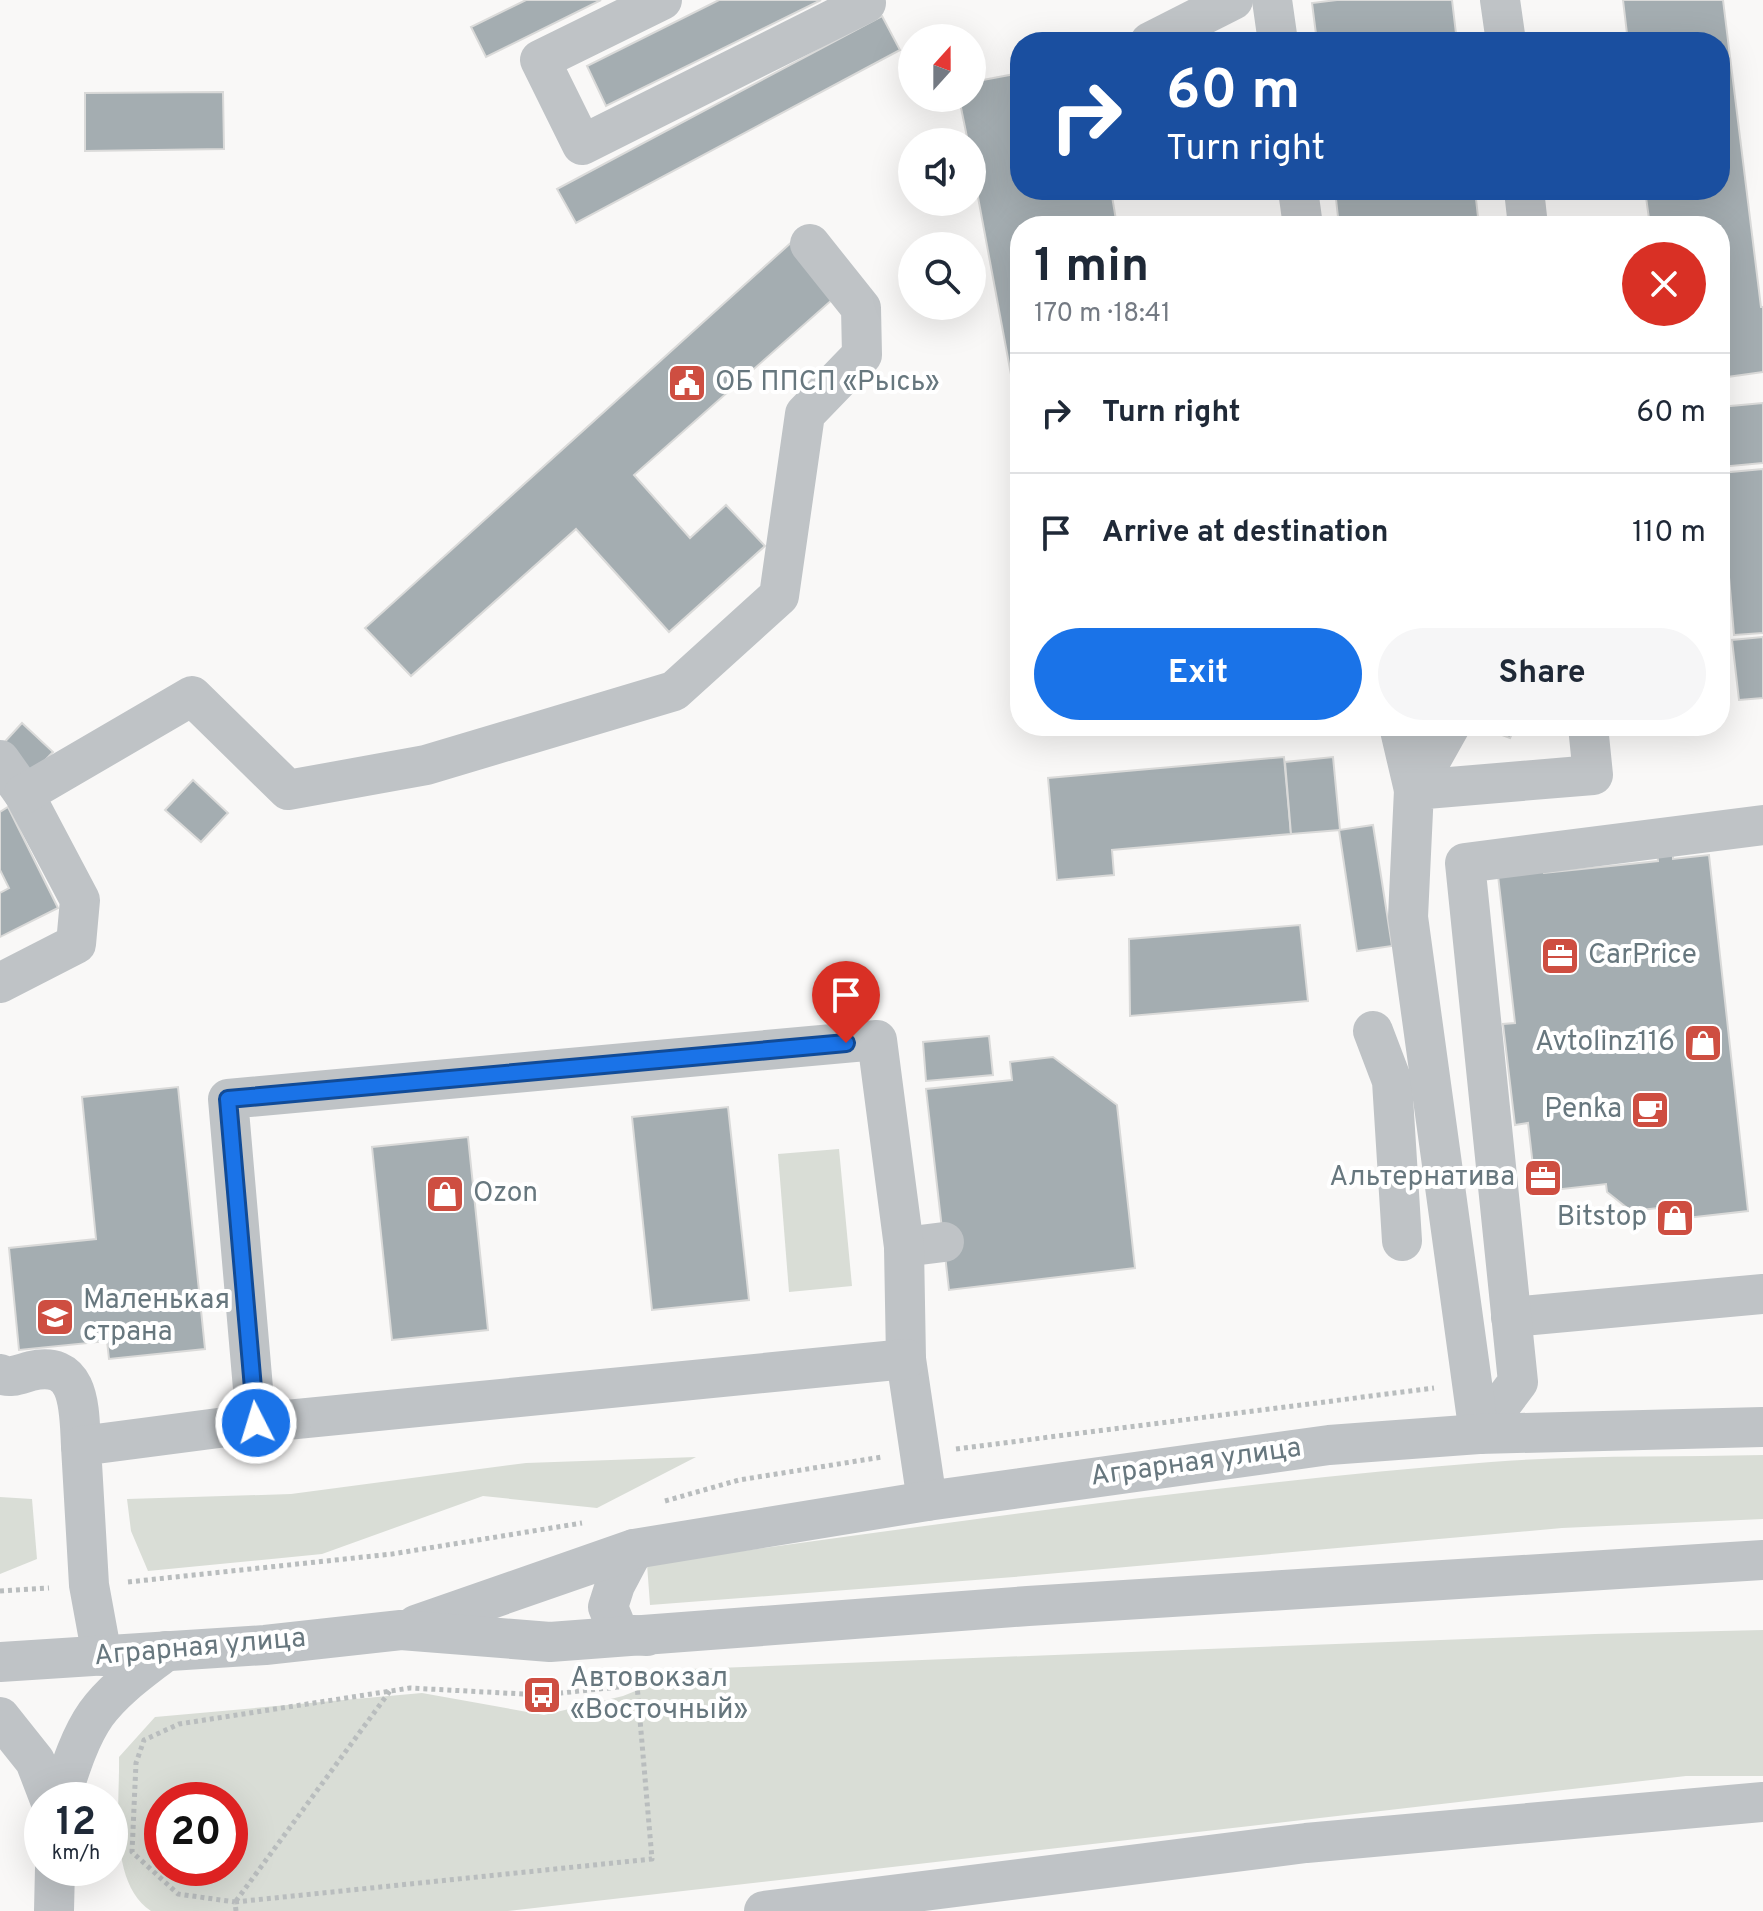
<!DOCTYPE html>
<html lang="en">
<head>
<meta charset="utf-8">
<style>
	:root { --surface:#fff; --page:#f6f6f7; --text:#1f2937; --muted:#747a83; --line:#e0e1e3; --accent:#1a73e8 }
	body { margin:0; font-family:Overpass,sans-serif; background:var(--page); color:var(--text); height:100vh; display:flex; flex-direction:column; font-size:30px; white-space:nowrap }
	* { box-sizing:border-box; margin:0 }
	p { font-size:26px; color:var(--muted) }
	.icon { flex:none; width:44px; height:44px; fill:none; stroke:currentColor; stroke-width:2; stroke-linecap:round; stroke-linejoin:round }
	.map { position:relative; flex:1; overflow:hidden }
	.details { position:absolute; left:1010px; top:216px; width:720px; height:520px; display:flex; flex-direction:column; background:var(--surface); border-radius:32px; box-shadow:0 8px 32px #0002 }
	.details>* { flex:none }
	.guide { position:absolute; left:1010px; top:32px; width:720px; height:168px; border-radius:32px; box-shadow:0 8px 32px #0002; background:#1a4fa0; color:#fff; overflow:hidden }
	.needle { width:52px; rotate:21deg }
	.buttons { position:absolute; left:898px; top:24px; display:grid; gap:16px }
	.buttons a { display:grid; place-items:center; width:88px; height:88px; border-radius:50%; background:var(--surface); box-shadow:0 8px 32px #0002; font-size:40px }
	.speed { position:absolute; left:24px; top:1782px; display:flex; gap:16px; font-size:40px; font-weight:700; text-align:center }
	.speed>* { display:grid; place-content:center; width:104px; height:104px; border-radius:50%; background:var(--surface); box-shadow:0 8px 32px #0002; line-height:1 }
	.speed small { font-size:20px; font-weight:400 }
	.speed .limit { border:12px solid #d22; background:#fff; color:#111 }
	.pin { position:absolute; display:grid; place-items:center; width:68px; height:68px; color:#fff; margin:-82px -34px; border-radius:50% 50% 50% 0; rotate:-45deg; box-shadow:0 0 8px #0007 }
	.pin .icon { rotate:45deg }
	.me { position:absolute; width:88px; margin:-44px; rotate:355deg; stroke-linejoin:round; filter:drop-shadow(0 0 6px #0008) }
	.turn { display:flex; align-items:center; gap:28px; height:168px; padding:0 24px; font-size:36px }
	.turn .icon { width:104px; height:104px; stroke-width:2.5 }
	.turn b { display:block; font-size:56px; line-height:68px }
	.round { display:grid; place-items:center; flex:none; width:84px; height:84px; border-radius:42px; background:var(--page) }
	.summary { display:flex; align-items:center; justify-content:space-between; height:136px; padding:0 24px }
	h1 { font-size:48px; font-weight:700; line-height:60px }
	.cta { display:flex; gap:16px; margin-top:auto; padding:16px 24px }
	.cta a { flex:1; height:92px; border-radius:48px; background:var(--accent); color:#fff; font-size:32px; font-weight:700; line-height:92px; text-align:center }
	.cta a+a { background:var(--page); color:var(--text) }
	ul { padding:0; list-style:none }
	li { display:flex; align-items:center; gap:24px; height:120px; padding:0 24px; border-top:2px solid var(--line) }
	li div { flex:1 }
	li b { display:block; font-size:30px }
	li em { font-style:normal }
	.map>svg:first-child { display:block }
</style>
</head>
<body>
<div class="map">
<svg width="1763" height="1911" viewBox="0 0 1763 1911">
	<rect width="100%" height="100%" fill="#f9f8f7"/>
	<g fill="#d9ddd6" fill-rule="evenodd">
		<polygon points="839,1149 852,1286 789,1292 778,1154"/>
		<path d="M1763 1455V1519L1562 1528 1014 1577 650 1605 647 1564C928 1526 1209 1484 1491 1462 1581 1455 1673 1457 1763 1455Z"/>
		<polygon points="696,1457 597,1508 483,1496 322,1554 148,1571 131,1531 127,1499 291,1494 526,1463"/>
		<polygon points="0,1497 32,1499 37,1559 0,1574"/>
		<path d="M1763 1630V1776H1686L508 1911H151C108 1882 120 1803 119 1757L155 1717 422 1693 544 1715 623 1696 690 1669 1595 1634ZM230 1800V1868H162V1800Z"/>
	</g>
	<g fill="#a4adb1" stroke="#dadad9" stroke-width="2">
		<polygon points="526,0 601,0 486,57 471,27"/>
		<polygon points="719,0 821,0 606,106 587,66"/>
		<polygon points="1337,0 1452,0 1457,42 1317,42 1312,3"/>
		<polygon points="1623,0 1723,0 1761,307 1763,307 1763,372 1720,378 1720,226 1650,226 1645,190 1720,190 1720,42 1628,42"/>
		<polygon points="882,16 900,50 576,223 557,189"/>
		<polygon points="1020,73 1020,190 1111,190 1117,226 1020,226 1018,412 972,165 972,142 968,142 959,98 972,98 972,82"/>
		<polygon points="223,92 224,149 85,151 85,93"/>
		<polygon points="1335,190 1475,190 1479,226 1339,226"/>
		<polygon points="794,240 842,291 634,475 690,538 726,505 765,546 669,632 576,529 411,676 365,628"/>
		<polygon points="1763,403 1763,463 1720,467 1720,407"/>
		<polygon points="1763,469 1763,633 1734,635 1720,473"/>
		<polygon points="1763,637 1763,698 1739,700 1732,640"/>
		<polygon points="22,723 53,752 32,774 1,746"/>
		<polygon points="1478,726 1516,726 1510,738"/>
		<polygon points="1284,757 1291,834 1112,850 1114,875 1057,880 1048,778"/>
		<polygon points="1333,757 1340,830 1291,834 1285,762"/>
		<polygon points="193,780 228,813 201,842 165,810"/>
		<polygon points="8,807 58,908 0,937 0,893 9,888 0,870 0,812"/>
		<polygon points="1373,825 1392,946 1357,951 1339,830"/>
		<polygon points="1673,851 1673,859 1709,855 1748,1211 1660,1221 1658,1208 1631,1211 1607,1192 1606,1184 1536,1192 1528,1123 1515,1125 1503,1024 1515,1023 1496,858 1544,866 1544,873 1658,861 1657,853"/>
		<polygon points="1300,925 1308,1001 1130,1016 1129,939"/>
		<polygon points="989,1036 993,1075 926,1081 923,1042"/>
		<polygon points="1053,1057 1117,1105 1135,1268 949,1290 926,1089 1012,1080 1010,1062"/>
		<polygon points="178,1087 205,1349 109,1359 107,1341 19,1350 9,1248 96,1239 82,1097"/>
		<polygon points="728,1107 749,1300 652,1310 632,1117"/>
		<polygon points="468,1137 488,1330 392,1340 372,1147"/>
	</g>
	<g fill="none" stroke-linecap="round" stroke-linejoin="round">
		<g stroke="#b9bdbe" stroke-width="5" stroke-dasharray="4 4" stroke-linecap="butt">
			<polyline points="956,1449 1434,1388"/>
			<polyline points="665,1501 739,1480 882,1457"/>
			<polyline points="128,1582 392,1554 582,1523"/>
			<polyline points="0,1591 49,1588"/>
			<polyline points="236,1901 390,1691"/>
			<polyline points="235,1902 652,1859 637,1685"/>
			<polyline points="236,1911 235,1902 178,1894 132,1852 136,1763 144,1740 179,1724 410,1688 542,1695 637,1685 694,1672"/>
		</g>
		<g stroke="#bfc3c6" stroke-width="40">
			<polyline points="662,0 540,60 582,145 866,3"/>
			<polyline points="1272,0 1278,42"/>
			<polyline points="1500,0 1506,42"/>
			<polyline points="1150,42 1233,0"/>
			<polyline points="1298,190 1303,226"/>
			<polyline points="1524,190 1528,226"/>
			<polyline points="1399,726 1414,790"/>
			<polyline points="0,760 24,794 80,900 76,944 0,983"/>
			<polyline points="1414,790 1450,726"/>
			<polyline points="24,794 192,696 288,790 426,765 674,691 779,596 805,414 862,355 861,308 810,244"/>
			<polyline points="1373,1031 1392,1081 1402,1241"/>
			<polyline points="904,1247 944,1242"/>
			<polyline points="1511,1317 1763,1294"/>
			<path d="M0 1374C10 1379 20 1374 31 1371 82 1359 79 1411 81 1446"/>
			<polyline points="256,1423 228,1099 877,1040 904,1247 906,1359 927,1501"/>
			<polyline points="1479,1434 1518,1382 1465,863 1763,825"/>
			<polyline points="1479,1434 1408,917 1414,790 1593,775 1588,726"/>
			<polyline points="634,1549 615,1585 608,1607 619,1634 647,1636"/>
			<polyline points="416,1625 634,1549 927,1501 1329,1445 1479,1434 1763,1427"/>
			<polyline points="102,1656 89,1585 81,1446 256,1423 906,1359"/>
			<polyline points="0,1662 265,1645 401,1630 550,1642 1028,1606 1763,1560"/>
			<polyline points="0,1717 35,1761 50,1800"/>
			<path d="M60 1800C69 1772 79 1738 96 1714 115 1688 142 1670 166 1651"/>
			<polyline points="54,1911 55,1868"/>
			<polyline points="764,1911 1306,1843 1763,1802"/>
		</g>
	</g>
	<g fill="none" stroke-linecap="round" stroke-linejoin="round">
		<g stroke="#114b97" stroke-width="20">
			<polyline id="route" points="256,1423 228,1099 846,1043"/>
		</g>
		<use href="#route" stroke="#1a73e8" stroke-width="14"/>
	</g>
	<defs>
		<g id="civic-square" transform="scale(2)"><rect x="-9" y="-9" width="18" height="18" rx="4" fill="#ce4e41" stroke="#fff"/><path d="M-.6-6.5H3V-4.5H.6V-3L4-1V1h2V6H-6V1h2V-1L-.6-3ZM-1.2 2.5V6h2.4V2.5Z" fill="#fff"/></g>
		<g id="office-square" transform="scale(2)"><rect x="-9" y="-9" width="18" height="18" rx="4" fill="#ce4e41" stroke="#fff"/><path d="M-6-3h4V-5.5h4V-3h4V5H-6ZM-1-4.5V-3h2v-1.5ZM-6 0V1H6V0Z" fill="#fff"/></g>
		<g id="shop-square" transform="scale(2)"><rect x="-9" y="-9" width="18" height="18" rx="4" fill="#ce4e41" stroke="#fff"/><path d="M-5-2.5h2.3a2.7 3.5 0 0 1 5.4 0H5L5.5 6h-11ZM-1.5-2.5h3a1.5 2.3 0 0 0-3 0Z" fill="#fff"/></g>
		<g id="cafe-square" transform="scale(2)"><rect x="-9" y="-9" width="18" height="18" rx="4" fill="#ce4e41" stroke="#fff"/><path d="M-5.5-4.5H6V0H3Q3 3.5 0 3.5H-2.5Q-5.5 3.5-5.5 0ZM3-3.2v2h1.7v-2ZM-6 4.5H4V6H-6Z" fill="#fff"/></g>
		<g id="school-square" transform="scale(2)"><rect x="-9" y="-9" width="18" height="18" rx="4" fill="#ce4e41" stroke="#fff"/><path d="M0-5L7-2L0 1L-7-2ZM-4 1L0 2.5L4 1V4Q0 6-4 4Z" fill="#fff"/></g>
		<g id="bus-square" transform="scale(2)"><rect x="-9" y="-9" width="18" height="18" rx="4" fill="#ce4e41" stroke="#fff"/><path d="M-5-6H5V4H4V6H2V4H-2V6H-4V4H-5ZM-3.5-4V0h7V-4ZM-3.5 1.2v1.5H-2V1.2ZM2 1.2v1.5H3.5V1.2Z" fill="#fff"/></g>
	</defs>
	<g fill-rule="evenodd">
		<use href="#civic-square" x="687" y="383"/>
		<use href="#office-square" x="1560" y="956"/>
		<use href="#shop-square" x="1703" y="1043"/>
		<use href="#cafe-square" x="1650" y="1110"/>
		<use href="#office-square" x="1543" y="1178"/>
		<use href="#shop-square" x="445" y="1194"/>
		<use href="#shop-square" x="1675" y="1218"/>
		<use href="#school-square" x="55" y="1317"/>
		<use href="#bus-square" x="542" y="1695"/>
	</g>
	<g text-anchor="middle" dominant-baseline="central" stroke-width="8" stroke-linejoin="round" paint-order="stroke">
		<g font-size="28" fill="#67777e" stroke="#fff" text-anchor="start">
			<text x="715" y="383">ОБ ППСП «Рысь»</text>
			<text x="1588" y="956">CarPrice</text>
			<text x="1675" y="1043" text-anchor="end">Avtolinz116</text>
			<text x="1622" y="1110" text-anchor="end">Penka</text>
			<text x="1515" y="1178" text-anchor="end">Альтернатива</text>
			<text x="473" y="1194">Ozon</text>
			<text x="1647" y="1218" text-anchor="end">Bitstop</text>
			<text x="83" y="1301">Маленькая<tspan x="83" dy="32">страна</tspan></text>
			<text x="570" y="1679">Автовокзал<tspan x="570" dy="32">«Восточный»</tspan></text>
		</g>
		<g font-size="28" fill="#67777e" stroke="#fff">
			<text transform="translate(1196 1463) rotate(-8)">Аграрная улица</text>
			<text transform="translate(200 1648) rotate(-5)">Аграрная улица</text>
		</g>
	</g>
</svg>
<div class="buttons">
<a><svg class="needle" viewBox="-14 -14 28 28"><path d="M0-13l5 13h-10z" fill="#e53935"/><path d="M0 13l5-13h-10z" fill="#747a83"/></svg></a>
<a><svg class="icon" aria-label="sound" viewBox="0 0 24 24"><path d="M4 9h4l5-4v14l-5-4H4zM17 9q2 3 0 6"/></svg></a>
<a><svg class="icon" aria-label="search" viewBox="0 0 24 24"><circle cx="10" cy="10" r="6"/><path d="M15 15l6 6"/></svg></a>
</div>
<div class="speed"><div>12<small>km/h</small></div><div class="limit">20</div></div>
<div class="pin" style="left:846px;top:1043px;background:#d93025"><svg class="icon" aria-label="arrive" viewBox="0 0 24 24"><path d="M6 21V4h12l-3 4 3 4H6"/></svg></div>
<svg class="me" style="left:256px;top:1423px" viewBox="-20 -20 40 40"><circle r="17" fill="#1a73e8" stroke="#fff" stroke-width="3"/><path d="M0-11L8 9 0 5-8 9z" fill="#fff"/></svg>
<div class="guide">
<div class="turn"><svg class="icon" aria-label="right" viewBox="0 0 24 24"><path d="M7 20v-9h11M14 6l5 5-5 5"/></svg><div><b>60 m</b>Turn right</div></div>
</div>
<section class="details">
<div class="summary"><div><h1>1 min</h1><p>170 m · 18:41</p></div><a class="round" style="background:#d93025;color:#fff"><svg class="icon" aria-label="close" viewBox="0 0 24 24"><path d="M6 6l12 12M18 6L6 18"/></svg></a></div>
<ul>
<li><svg class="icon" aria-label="right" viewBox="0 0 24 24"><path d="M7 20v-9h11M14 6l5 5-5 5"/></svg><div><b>Turn right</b></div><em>60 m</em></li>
<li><svg class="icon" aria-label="arrive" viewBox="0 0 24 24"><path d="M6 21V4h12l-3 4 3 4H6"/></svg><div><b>Arrive at destination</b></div><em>110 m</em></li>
</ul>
<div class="cta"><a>Exit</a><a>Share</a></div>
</section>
</div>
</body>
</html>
